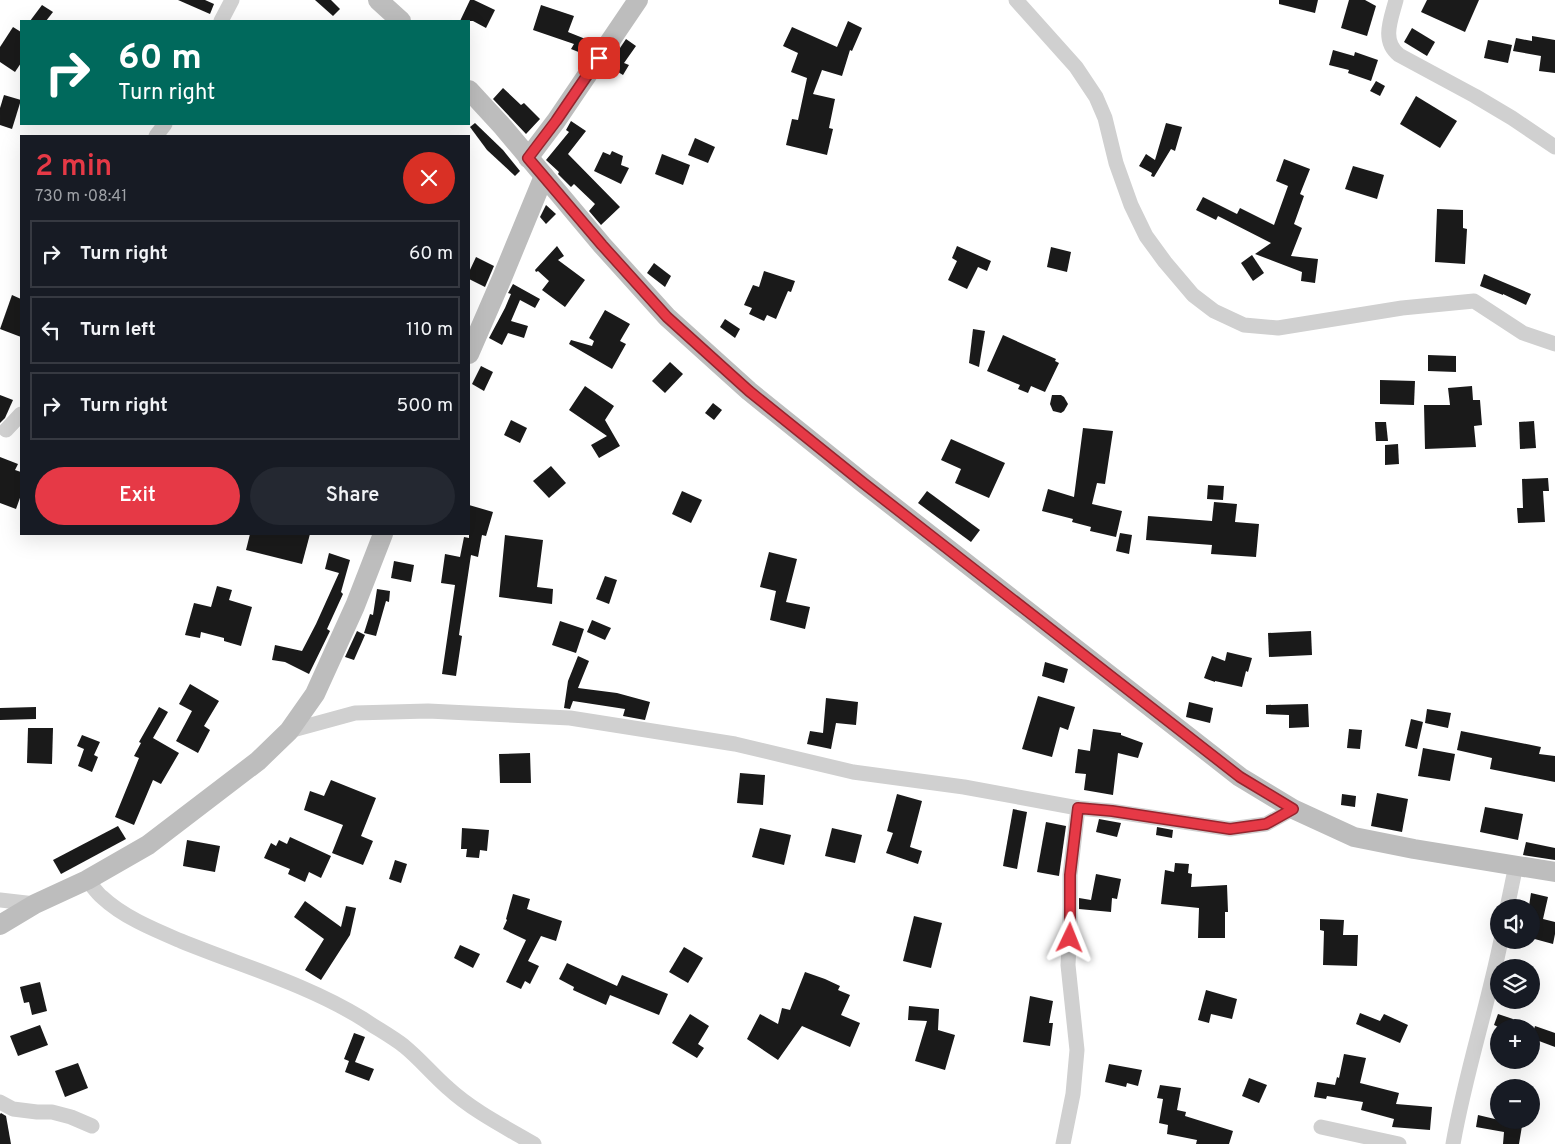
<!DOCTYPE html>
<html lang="en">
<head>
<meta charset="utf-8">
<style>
	:root { --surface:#171b24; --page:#242831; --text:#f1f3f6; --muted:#9ea1a6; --line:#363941; --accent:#e63946 }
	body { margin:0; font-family:Overpass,sans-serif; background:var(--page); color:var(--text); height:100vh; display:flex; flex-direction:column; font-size:19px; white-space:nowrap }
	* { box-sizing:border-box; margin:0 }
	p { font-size:16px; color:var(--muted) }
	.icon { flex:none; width:28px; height:28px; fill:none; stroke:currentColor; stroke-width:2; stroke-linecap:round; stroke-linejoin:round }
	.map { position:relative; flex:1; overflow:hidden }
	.side { position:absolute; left:20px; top:135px; width:450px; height:400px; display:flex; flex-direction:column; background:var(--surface); border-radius:0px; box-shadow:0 5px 20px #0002 }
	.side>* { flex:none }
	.top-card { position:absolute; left:20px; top:20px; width:450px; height:105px; border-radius:0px; box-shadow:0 5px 20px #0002; background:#00695c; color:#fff; overflow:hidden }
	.controls { position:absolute; left:1490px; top:899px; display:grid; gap:10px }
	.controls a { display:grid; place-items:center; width:50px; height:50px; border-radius:50%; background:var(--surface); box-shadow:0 5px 20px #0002; font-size:25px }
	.pin { position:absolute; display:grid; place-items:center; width:42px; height:42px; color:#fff; margin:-21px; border-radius:10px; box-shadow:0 2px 8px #0006 }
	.me { position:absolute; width:55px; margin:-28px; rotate:2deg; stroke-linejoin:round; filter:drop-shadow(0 0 4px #0008) }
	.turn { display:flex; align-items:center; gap:18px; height:105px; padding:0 15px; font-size:22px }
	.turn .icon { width:65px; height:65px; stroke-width:2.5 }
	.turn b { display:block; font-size:35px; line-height:42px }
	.round { display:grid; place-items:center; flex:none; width:52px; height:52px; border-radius:26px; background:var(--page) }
	.overview { display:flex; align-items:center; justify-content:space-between; height:85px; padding:0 15px }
	h1 { font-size:30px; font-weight:600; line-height:38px; color:var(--accent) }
	.action { display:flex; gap:10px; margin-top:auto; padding:10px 15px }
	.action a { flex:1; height:58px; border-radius:30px; background:var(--accent); color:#fff; font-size:20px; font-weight:600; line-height:58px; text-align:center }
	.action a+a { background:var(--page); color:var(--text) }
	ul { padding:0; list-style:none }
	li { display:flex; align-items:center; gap:15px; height:68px; margin:0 10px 8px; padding:0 5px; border:2px solid var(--line); border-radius:0px }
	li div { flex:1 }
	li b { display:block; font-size:19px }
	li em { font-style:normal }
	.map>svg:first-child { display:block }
</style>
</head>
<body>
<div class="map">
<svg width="1555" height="1144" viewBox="0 0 1555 1144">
	<rect width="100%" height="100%" fill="#fff"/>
	<g fill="#1a1a1a">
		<polygon points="178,0 205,0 214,4 210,14"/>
		<polygon points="315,0 331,0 340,9 333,16"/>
		<polygon points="470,0 474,0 495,10 486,28 473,21 460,21"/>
		<polygon points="1279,0 1318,0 1315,13 1279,4"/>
		<polygon points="1349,0 1365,0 1376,6 1367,36 1341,28"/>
		<polygon points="1427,0 1479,0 1465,32 1421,12"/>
		<polygon points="42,5 53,12 46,21 30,21"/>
		<polygon points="541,5 574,16 568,32 593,42 586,55 571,49 574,44 533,30"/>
		<polygon points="848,21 862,28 852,51 850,50 842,76 822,70 813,94 835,99 829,128 833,129 827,155 786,145 792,119 798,120 807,78 791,72 798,53 783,46 792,27 837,47"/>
		<polygon points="13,27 21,32 21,63 15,72 0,62 0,47"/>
		<polygon points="1412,28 1435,42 1427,56 1404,42"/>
		<polygon points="1532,36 1555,40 1555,73 1539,71 1541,56 1513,51 1516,38 1532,41"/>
		<polygon points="626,39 636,46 624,63 629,65 623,75 608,66"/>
		<polygon points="1488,40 1512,45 1508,63 1484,58"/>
		<polygon points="1333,50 1354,56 1355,52 1378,60 1371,81 1348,73 1349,70 1329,65"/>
		<polygon points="1376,81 1385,86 1380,96 1370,91"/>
		<polygon points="503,88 521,105 524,103 540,119 526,134 493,99"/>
		<polygon points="4,95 21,100 12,129 0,125 0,108"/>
		<polygon points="1416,96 1457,121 1440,148 1400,124"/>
		<polygon points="571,121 586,131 568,154 620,207 601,225 589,211 595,204 574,184 571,187 558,174 559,172 546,160 569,132 566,130"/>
		<polygon points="475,123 503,150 520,171 515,176 487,150 470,127"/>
		<polygon points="1166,123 1182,127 1175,151 1171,149 1154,177 1151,176 1152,173 1139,166 1146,154 1155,160"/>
		<polygon points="695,138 715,147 708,163 688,155"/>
		<polygon points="612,151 623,156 621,165 629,168 621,184 594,171 603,152 610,155"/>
		<polygon points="662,154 690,165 683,185 655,174"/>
		<polygon points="1284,159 1310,169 1300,194 1304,196 1294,224 1302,228 1291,256 1318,259 1315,283 1301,281 1302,272 1255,254 1271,243 1218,216 1216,220 1196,210 1203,197 1237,214 1240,208 1274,225 1288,186 1276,181"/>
		<polygon points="1353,166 1384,175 1377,199 1345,189"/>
		<polygon points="546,205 556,214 546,224 540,217"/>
		<polygon points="1437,209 1463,210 1463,228 1467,229 1465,264 1435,262"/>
		<polygon points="557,246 564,256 558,260 585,280 565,307 542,290 549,281 538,271 536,272 535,270"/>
		<polygon points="957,246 991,261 987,271 978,267 967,289 948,280 957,261 952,258"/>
		<polygon points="1051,247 1071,252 1067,272 1047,267"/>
		<polygon points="1252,255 1264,273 1253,281 1241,263"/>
		<polygon points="476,257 494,266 485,287 469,279 469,272"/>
		<polygon points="654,263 671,276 665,287 647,273"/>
		<polygon points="764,271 795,281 791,292 788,291 776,319 767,315 764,321 749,314 752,308 744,305 753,285 759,287"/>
		<polygon points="1484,274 1531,294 1526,305 1503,294 1503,295 1480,286"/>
		<polygon points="513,284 540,299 535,308 520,300 511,321 528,326 524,338 508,333 502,345 489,338 505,308 511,294 508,293"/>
		<polygon points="12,295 21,299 21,337 0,329"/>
		<polygon points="605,310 630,324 620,341 626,344 612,369 569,344 571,340 592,346 594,341 589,338"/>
		<polygon points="725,319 740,329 735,338 720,327"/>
		<polygon points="973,329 985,331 979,367 969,363"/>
		<polygon points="1003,335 1056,359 1055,361 1059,363 1045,392 1031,386 1028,393 1018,389 1020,385 987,371"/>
		<polygon points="1428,355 1456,356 1456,372 1428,371"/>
		<polygon points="670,362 683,374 665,393 652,381"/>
		<polygon points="481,366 493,372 484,391 472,384"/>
		<polygon points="1380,380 1415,381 1414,405 1380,404"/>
		<polygon points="585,386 614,406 605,420 620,446 599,458 591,445 607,436 569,410"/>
		<polygon points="1472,386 1473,400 1480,400 1482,425 1474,426 1476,447 1425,449 1424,405 1450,405 1448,388"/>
		<polygon points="0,395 13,400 5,418 0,423"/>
		<polygon points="1052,395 1061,395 1064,397 1068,404 1064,411 1061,413 1053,411 1050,404"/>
		<polygon points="713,403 722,410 714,420 705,413"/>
		<polygon points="511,420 527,428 520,443 504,435"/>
		<polygon points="1534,421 1536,448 1520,449 1519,422"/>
		<polygon points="1375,422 1386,422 1388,441 1376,441"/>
		<polygon points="1083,428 1113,431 1105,484 1097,483 1092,504 1122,511 1116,537 1090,531 1091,527 1072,522 1073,519 1042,511 1048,489 1074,497"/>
		<polygon points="951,439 1005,463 989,498 955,483 961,469 941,460"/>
		<polygon points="1398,444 1399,464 1385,465 1385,445"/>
		<polygon points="0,457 18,464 15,470 21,472 21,495 16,509 0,503"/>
		<polygon points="551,466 566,483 549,498 533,481"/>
		<polygon points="1548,478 1549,491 1543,491 1545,522 1518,523 1517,508 1523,508 1522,479"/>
		<polygon points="1208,485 1224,486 1223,500 1207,499"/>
		<polygon points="682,491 702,500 691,523 672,514"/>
		<polygon points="927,491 980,530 971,542 918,503"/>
		<polygon points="1214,502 1237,504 1235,522 1259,524 1256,557 1211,554 1212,545 1146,540 1148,516 1212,521"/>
		<polygon points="469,505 493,512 486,536 482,535 478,557 471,555 459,635 462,636 456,676 442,674 455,585 441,583 445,554 460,557 464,537 469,538"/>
		<polygon points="1120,533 1132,535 1129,554 1116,551"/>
		<polygon points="250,534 310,534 302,564 246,550"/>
		<polygon points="505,535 543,540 537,587 553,589 552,604 499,597"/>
		<polygon points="769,552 797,559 786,602 810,607 805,629 770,620 776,591 760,587"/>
		<polygon points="329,553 350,560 341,592 343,594 327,629 330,631 309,674 285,662 272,660 275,645 302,651 316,624 339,573 325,569"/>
		<polygon points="394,561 414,565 411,582 391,578"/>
		<polygon points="605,576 617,580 609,604 596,599"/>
		<polygon points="217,586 232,590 229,600 252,607 241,646 224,641 224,638 201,632 200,638 185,635 194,603 211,607"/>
		<polygon points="377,589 390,591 389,602 386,601 376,636 364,633 370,614 373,615"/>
		<polygon points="592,620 611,628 605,640 587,632"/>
		<polygon points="560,621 584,629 576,653 552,645"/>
		<polygon points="357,631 365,635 354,660 345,657"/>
		<polygon points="1311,631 1312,655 1269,657 1268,633"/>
		<polygon points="1227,652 1252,658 1248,672 1246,671 1242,687 1215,681 1215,682 1204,678 1212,656 1225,661"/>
		<polygon points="578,656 589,661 578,688 617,693 650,702 645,720 623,716 625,709 573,701 570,709 564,708 568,681"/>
		<polygon points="1045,662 1068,669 1064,683 1042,676"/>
		<polygon points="190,684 219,701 204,726 210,730 198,753 176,741 192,711 179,704"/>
		<polygon points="1038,696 1075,707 1068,730 1060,727 1052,757 1022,749"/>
		<polygon points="826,698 858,702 856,725 836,723 831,749 807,744 810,731 823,733"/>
		<polygon points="1189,702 1213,708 1210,723 1186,717"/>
		<polygon points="1308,704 1309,727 1289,728 1289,715 1266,714 1266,705"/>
		<polygon points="36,707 36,719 0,720 0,708"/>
		<polygon points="159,707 168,712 153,738 179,753 161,784 153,780 134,825 115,817 139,758 134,756 141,743 139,742"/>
		<polygon points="1427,709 1451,713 1448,728 1425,723"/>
		<polygon points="1411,719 1423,722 1417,749 1405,746"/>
		<polygon points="28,728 53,728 52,764 27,763"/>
		<polygon points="1093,729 1121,733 1121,735 1143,743 1138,758 1118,753 1113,795 1084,790 1086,774 1075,773 1078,749 1090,751"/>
		<polygon points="1349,729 1362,730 1360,749 1347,748"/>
		<polygon points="1461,731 1541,747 1539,754 1555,756 1555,782 1490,769 1492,758 1457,750"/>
		<polygon points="82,735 100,742 94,755 98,757 92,772 78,766 84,749 77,746"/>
		<polygon points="1423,748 1455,754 1450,781 1418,776"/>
		<polygon points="530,753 531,783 500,783 499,754"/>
		<polygon points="740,773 765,775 763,805 737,803"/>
		<polygon points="331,780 376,798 361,836 373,841 363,865 332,853 343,825 304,810 310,791 324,796"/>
		<polygon points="1377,793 1408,799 1402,832 1371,826"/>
		<polygon points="897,794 922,801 910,847 922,851 918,864 886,853 893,833 887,831"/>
		<polygon points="1342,794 1356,796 1355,807 1341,805"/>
		<polygon points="1485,807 1523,814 1518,840 1480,832"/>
		<polygon points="1013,809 1027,812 1017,869 1003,866"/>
		<polygon points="1099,819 1121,823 1117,837 1096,832"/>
		<polygon points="1046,822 1066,826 1059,876 1037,872"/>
		<polygon points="118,826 126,839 61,874 53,860"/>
		<polygon points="1157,827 1173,830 1172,838 1156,835"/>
		<polygon points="462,828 489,830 487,851 480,850 479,858 466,857 467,849 461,849"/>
		<polygon points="760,828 791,835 784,865 752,857"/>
		<polygon points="832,828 862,835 855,863 825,856"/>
		<polygon points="290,837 331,856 321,878 309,872 305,882 288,874 290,869 264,858 271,843 276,846 279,840 287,844"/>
		<polygon points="187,840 220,846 215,872 183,866"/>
		<polygon points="1526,842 1555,848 1555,860 1523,855"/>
		<polygon points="395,860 407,864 401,883 389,879"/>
		<polygon points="1175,863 1189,864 1188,873 1192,874 1191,887 1227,885 1228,912 1225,912 1225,938 1198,938 1199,908 1161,904 1165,870 1174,872"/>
		<polygon points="1096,874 1121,879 1117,899 1112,898 1111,912 1079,909 1079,898 1091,900"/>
		<polygon points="1531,893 1548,897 1543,919 1555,922 1555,934 1553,944 1531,938 1531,906 1529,906"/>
		<polygon points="513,894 530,899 527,909 562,921 556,941 541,936 528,961 539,966 530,984 525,981 521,989 506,982 526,940 503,929 507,920 506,919"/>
		<polygon points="305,901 341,927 346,906 356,908 350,935 321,980 305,970 324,939 294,917"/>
		<polygon points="914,916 942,923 931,968 903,961"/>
		<polygon points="1320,919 1344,920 1343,935 1358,935 1357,966 1323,965 1324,931 1320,930"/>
		<polygon points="460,945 480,954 473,968 454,958"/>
		<polygon points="684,947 703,958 688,983 669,972"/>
		<polygon points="567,963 617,986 622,975 668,994 659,1015 610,995 606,1005 573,990 574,987 559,979"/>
		<polygon points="805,972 825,979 840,986 838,990 850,995 841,1015 860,1023 850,1047 802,1026 778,1060 747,1039 760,1014 778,1024 782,1008 790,1010"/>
		<polygon points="40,982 47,1011 32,1015 29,1002 24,1003 20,987"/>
		<polygon points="1206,990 1237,999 1232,1019 1211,1014 1209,1023 1198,1020"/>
		<polygon points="1030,996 1053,1001 1049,1023 1053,1023 1050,1046 1023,1042"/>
		<polygon points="909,1006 939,1009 938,1030 955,1035 945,1070 915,1061 927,1021 908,1020"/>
		<polygon points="1360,1013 1380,1021 1384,1014 1408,1025 1400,1043 1356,1024"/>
		<polygon points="690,1014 709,1026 698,1044 704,1048 697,1058 672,1043"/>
		<polygon points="1498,1014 1513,1019 1510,1028 1501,1028 1494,1025"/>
		<polygon points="40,1025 48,1045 18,1056 10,1036"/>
		<polygon points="1535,1026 1555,1033 1555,1047 1531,1038"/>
		<polygon points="354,1033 365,1037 355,1062 374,1069 369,1081 345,1072 349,1061 344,1059"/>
		<polygon points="1344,1054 1366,1058 1360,1083 1399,1093 1396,1104 1432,1107 1430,1130 1392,1127 1394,1119 1361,1110 1363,1102 1327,1096 1326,1099 1314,1097 1317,1082 1335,1085 1337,1077 1339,1078"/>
		<polygon points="78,1063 88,1088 65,1097 55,1071"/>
		<polygon points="1109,1064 1142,1070 1138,1086 1127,1083 1126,1087 1105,1082"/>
		<polygon points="1249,1078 1267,1085 1259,1103 1242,1096"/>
		<polygon points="1160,1085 1181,1088 1177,1110 1186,1112 1185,1116 1233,1131 1229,1144 1196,1144 1197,1140 1167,1134 1168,1125 1159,1123 1163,1099 1157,1098"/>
		<polygon points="1,1113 6,1116 11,1144 0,1144 0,1114"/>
		<polygon points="1478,1115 1499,1120 1523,1120 1519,1144 1503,1144 1504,1132 1476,1127"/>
	</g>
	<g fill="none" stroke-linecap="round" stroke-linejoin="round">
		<g stroke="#d0d0d0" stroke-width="15">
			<polyline points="1016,0 1076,67 1096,97 1105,118 1116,163 1131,205 1146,236 1165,262 1193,295 1214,311 1244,325 1278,328 1402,308 1474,301 1523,333 1555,344"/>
			<path d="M1396 0C1391 19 1381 41 1399 55L1475 96 1512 118 1555 147"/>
			<polyline points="221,21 232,0"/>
			<polyline points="156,136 165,124"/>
			<polyline points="6,430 21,414"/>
			<polyline points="289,731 355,713 428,711 570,718 735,744 853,772 964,787 1078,808 1111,811 1230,829 1266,824 1293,809"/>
			<path d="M87 880C92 885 96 892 102 897 123 917 155 930 181 941 242 966 306 984 363 1019 376 1028 391 1036 404 1046 420 1059 433 1075 448 1088 473 1111 505 1127 534 1144"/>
			<polyline points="0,900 35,904"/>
			<polyline points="1507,908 1516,865"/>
			<polyline points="0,1102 13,1109 37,1112 52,1112 71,1117 92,1126"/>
			<polyline points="1321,1127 1399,1144"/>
			<polyline points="1063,1144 1073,1094 1077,1050 1068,965 1070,925 1070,875 1078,808"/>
			<path d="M1453 1144C1465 1075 1487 1009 1501 940"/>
		</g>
		<g stroke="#bdbdbd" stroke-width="20">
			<polyline points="378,0 401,21"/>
			<polyline points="469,90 503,127 602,245 667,317 749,391 862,482 1240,777 1293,809 1354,837 1414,849 1555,872"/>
			<polyline points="528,158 556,121 638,0"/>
			<polyline points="469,354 502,278 544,176"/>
			<polyline points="0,925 35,904 87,880 148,845 258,761 289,731 315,694 355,606 383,534"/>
		</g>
	</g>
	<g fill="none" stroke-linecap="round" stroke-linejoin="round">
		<g stroke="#96252e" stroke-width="12">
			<polyline id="route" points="599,58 556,121 528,158 602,245 667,317 749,391 862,482 1240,777 1293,809 1266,824 1230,829 1112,811 1078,808 1070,875 1070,938"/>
		</g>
		<use href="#route" stroke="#e63946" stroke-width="9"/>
	</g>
</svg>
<div class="controls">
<a><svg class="icon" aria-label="sound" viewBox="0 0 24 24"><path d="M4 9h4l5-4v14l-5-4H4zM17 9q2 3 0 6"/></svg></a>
<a><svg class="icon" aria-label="layers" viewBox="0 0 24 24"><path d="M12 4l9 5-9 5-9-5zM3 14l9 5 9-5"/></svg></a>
<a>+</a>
<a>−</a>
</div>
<div class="pin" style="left:599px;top:58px;background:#d93025"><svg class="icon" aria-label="arrive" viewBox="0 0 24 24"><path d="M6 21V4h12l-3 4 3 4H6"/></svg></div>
<svg class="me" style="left:1070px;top:938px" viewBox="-20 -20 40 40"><path d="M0-17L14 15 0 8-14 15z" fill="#e63946" stroke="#fff" stroke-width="4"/></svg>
<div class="top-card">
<div class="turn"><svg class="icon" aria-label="right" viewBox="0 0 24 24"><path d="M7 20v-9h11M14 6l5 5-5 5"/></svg><div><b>60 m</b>Turn right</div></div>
</div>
<section class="side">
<div class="overview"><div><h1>2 min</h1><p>730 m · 08:41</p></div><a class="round" style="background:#d93025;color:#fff"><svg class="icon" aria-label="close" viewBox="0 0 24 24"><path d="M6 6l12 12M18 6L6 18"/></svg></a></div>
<ul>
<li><svg class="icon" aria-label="right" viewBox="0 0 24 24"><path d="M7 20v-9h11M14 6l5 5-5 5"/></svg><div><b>Turn right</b></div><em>60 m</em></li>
<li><svg class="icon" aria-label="left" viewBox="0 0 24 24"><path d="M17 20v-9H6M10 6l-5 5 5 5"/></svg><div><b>Turn left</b></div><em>110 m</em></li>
<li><svg class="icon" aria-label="right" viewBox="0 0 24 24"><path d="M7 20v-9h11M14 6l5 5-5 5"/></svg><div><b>Turn right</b></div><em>500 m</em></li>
</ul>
<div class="action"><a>Exit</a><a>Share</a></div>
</section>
</div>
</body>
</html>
